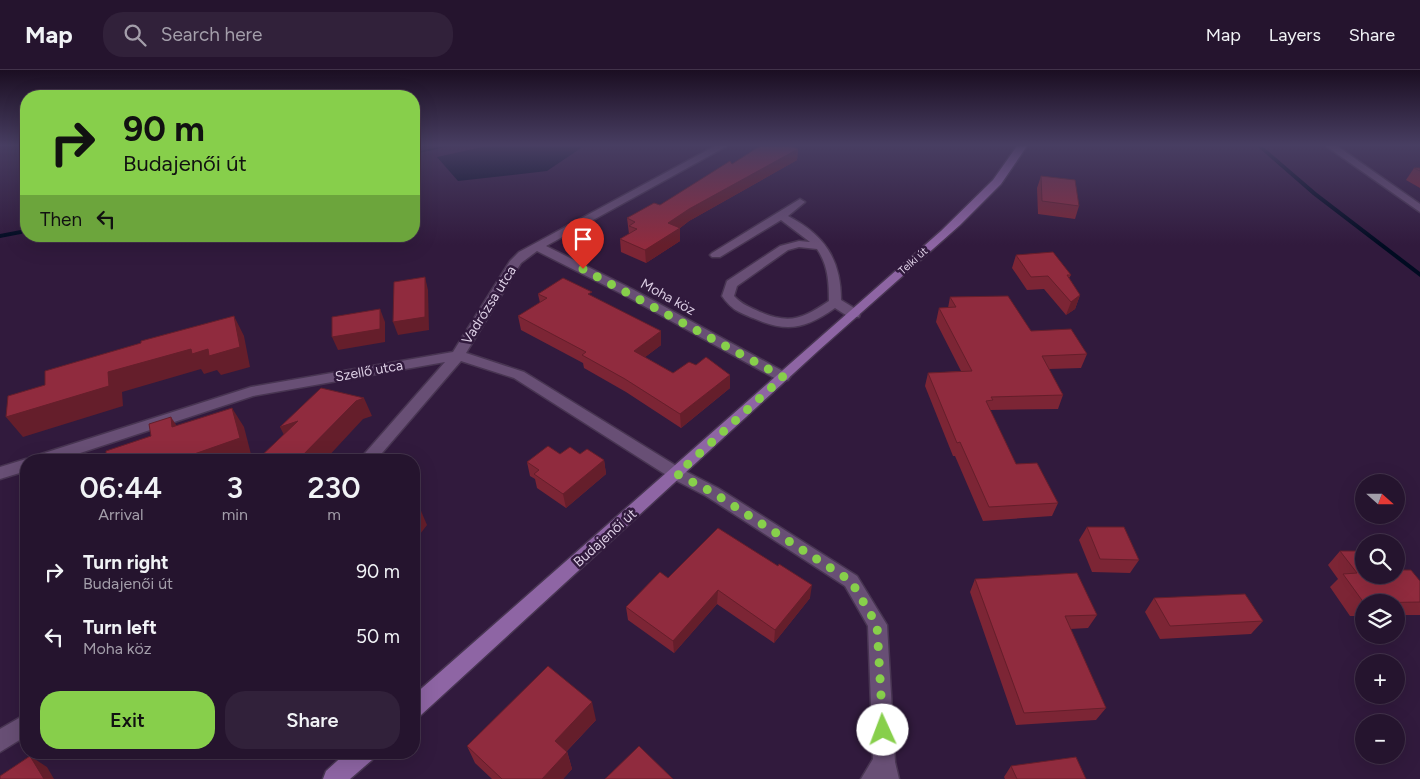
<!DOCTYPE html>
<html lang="en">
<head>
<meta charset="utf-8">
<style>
	:root { --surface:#25142e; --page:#31213a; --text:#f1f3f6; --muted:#a39eaa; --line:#42334a; --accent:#87cf4b }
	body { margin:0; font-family:Figtree,sans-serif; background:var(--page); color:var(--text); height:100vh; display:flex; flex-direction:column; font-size:19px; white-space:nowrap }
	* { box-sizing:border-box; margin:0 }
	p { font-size:16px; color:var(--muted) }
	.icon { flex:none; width:28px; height:28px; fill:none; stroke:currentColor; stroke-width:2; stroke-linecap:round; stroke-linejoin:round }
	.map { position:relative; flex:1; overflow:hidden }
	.details { position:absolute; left:20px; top:384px; width:400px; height:305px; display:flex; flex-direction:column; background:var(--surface); border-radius:20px; box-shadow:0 5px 20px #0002,0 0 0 1px var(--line) }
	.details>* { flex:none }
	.guide { position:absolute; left:20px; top:20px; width:400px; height:152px; border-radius:20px; box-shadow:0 5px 20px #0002,0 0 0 1px var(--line); background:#87cf4b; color:#111; overflow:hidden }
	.needle { width:32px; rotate:111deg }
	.tools { position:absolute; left:1355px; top:404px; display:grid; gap:10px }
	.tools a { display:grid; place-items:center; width:50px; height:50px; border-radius:50%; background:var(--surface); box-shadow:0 5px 20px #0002,0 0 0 1px var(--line); font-size:25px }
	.pin { position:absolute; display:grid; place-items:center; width:42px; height:42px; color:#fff; margin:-51px -21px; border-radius:50% 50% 50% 0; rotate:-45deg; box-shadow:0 0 5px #0007 }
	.pin .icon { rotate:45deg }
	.me { position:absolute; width:55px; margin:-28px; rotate:358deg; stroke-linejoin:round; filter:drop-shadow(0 0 4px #0008) }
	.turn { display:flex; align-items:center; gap:18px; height:105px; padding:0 20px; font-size:22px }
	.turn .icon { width:65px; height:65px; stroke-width:2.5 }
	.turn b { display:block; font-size:35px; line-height:42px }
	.then { display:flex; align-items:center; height:48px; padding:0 20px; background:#0003; gap:10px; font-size:19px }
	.eta { display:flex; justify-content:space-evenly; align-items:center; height:85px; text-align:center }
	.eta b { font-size:30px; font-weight:600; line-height:35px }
	.action { display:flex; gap:10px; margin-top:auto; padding:10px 20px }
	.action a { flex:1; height:58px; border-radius:20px; background:var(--accent); color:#111; font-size:20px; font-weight:600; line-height:58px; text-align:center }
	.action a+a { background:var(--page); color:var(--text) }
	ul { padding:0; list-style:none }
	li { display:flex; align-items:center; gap:15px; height:65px; padding:0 20px }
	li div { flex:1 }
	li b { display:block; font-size:19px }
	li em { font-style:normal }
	header { display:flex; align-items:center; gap:30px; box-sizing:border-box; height:70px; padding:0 25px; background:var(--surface); border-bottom:1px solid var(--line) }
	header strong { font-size:24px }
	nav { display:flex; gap:28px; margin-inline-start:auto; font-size:18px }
	.search { width:350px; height:45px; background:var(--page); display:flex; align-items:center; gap:12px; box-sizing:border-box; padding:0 18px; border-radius:20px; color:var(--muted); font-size:19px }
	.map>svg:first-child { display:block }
</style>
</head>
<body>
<header>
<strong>Map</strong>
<div class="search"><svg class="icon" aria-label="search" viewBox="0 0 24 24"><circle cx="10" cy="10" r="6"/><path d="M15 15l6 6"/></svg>Search here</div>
<nav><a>Map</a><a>Layers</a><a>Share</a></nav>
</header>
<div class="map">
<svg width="1420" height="709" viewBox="0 0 1420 709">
	<rect width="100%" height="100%" fill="#311a3d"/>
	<polygon fill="#000b21" points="487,76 584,76 547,101 458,111 437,87"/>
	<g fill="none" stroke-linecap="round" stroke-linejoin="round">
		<g fill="#000b21" fill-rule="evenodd">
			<polygon points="443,76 451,76 414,84 414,82"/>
			<polygon points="1257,76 1262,76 1317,123 1420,202 1420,207 1313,125"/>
			<polygon points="26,159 26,163 0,168 0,164"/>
		</g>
		<g stroke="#483552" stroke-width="3">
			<g id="minor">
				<polygon points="715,76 727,76 546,176 634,220 788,304 790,307 788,310 778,310 626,226 537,181 521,193 466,283 524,302 683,400 718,418 857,506 887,555 895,692 899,709 861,709 873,689 868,556 845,516 706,426 671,408 514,308 461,291 376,390 359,390 445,292 253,326 59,390 33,390 35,386 251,317 453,282 510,191 519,182"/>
				<polygon points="1326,76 1337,76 1420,134 1420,142"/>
				<path d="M800 129 805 132 788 146C825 165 841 190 841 230L859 241 860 244 859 247H849L835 238C805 259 787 263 753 248 738 242 731 239 722 226L727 211 780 176 799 171 810 172 781 150 720 187H712L710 185 712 183ZM799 177 817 179C828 195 829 212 829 231 803 248 791 255 760 242 750 237 742 235 734 226L737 216 788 180Z"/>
				<polygon points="26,389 29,390 26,390 26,401 0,409 0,397"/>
				<polygon points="26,644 26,666 0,682 0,659"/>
			</g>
		</g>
		<g stroke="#483552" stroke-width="3">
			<g id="major">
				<polygon points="1017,76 1027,76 1001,114 960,155 818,281 421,645 414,648 414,625 941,161 993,110"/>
				<polygon points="347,682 375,682 372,690 350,709 323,709 326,701"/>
			</g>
		</g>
		<use href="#minor" fill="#684f75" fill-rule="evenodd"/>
		<use href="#major" fill="#8e65a4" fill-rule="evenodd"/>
	</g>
	<g fill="#7c2535">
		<polygon points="798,79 797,90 689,151 680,158 680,171 646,193 621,182 620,169 629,164 627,148 660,135 732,94"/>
		<polygon points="1414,98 1420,98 1420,118 1406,110"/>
		<polygon points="1041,106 1079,136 1075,149 1038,144 1037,118"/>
		<polygon points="1016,185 1071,205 1069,208 1080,225 1075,239 1066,245 1044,219 1027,220 1012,198"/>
		<polygon points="538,224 592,227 661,261 661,275 645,287 673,303 730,318 681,358 626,322 584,298 583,293 521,260 518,246 540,233"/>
		<polygon points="950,227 1087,284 1081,298 1049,299 1063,325 1058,339 990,340 1016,394 1058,433 1052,446 983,451 955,386 953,386 925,316 928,303 961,301 936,252 939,238 948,238"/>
		<polygon points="560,384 580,384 604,390 606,404 566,438 537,418 535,409 530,406 527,392"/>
		<polygon points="1087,457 1139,490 1130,503 1092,502 1079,470"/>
		<polygon points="1340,481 1364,505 1420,511 1420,545 1396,545 1396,532 1364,532 1364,546 1350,546 1330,517 1338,509 1328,495"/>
		<polygon points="668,508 810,528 774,573 717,534 674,583 628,550 626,537"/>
		<polygon points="975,509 1097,545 1088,558 1070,559 1106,638 1096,650 1016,655 970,522"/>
		<polygon points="1154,528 1263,551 1251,564 1160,569 1145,542"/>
		<polygon points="596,650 567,681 572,699 563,709 492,709 475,693 467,676"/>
		<polygon points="1011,696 1086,709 1005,709 1004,707"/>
	</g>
	<g fill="#651e2b">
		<polygon points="798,79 797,90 689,151 680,158 680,171 646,193 645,180 668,153 689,139"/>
		<polygon points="425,207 428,220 429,260 398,265 393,252"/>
		<polygon points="1080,225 1075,239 1066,245 1071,232"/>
		<polygon points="380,239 385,252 385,272 338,280 332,267"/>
		<polygon points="234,246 244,266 250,297 221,305 217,300 204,304 201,299 122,322 123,336 23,367 6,347"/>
		<polygon points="661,261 661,275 636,294 634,281"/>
		<polygon points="730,305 730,318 681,358 680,344"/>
		<polygon points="364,328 372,346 363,349 325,390 298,390 356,331"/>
		<polygon points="232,338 244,357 252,388 247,390 177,390"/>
		<polygon points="171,347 184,367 172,357"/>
		<polygon points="298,351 289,375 280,357"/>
		<polygon points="604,390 606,404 566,438 563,424"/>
		<polygon points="421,441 427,455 414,472 414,451"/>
		<polygon points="812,515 810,528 774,573 775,560"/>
		<polygon points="718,520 717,534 674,583 673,571"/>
		<polygon points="592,632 596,650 560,688 555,671"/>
		<polygon points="567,682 572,699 563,709 542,709"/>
		<polygon points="30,686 47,697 54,709 44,709"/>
	</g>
	<g fill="#902b3e" stroke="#651e2b">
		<polygon points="760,76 790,76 798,79 689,139 668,153 680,158 645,180 620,169 637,159 629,156 635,152 627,148 654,133 660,135 730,91 732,94"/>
		<polygon points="1414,98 1420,98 1420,101"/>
		<polygon points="1041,106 1075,110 1079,136 1042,131"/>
		<polygon points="1053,182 1071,205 1067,205 1080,225 1071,232 1048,206 1031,207 1016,185"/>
		<polygon points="425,207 425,247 393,252 394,212"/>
		<polygon points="563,208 592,222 588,224 661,261 634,281 673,303 689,292 696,295 706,287 730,305 680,344 625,309 582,285 586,282 518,246 547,228 538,224"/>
		<polygon points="1008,226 1031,261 1071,259 1087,284 1042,286 1063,325 991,327 993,330 986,331 1016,394 1037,393 1058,433 989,437 960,372 957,373 928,303 972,301 939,238 956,237 950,227"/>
		<polygon points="380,239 380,259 332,267 332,247"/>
		<polygon points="234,246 240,277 209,286 208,279 192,284 191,279 108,302 109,316 6,347 8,326 45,315 45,301 141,273 141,271"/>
		<polygon points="321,318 364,328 356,331 298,390 257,390 298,351 280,357"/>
		<polygon points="232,338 240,368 177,390 106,390 106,381 151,366 149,354 171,347 172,357"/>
		<polygon points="548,376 560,384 570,377 580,384 587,379 604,390 563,424 534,404 539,400 527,392"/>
		<polygon points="414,439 421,441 414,451"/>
		<polygon points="1087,457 1124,457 1139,490 1100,489"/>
		<polygon points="718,458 778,496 779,494 812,515 775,560 718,520 673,571 626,537 660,502 668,508"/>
		<polygon points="1340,481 1364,481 1364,505 1396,505 1396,500 1411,500 1420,511 1420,532 1364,533 1343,504 1357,503"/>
		<polygon points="1077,503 1097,545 1065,546 1106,638 1024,643 975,509"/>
		<polygon points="1245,524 1263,551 1170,556 1154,528"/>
		<polygon points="548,596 592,632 555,671 567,682 542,709 502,709 467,676"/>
		<polygon points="639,676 673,709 605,709"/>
		<polygon points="30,686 44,709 0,709 0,706"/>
		<polygon points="1076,687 1086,709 1017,709 1011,696"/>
	</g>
	<linearGradient id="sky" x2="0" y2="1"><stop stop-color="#1b0e22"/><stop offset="0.43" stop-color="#483e62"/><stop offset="1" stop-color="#483e62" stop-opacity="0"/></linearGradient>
	<rect width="1420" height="175" fill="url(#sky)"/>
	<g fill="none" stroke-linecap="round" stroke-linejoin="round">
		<polyline stroke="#87cf4b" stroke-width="9" stroke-dasharray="0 16.2" points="583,199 783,307 677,404 712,422 851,511 877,555 883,660"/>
	</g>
	<g text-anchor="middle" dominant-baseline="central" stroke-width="5" stroke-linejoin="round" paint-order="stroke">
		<g font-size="11" fill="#ddcfe5" stroke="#311a3d">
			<text transform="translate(913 191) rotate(-42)">Telki út</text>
		</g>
		<g font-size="14" fill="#ddcfe5" stroke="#311a3d">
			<text transform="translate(668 227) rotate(29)">Moha köz</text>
			<text transform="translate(489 235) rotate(-58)">Vadrózsa utca</text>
			<text transform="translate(369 301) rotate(-10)">Szellő utca</text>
			<text transform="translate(605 468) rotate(-42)">Budajenői út</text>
		</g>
	</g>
</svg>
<div class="tools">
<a><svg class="needle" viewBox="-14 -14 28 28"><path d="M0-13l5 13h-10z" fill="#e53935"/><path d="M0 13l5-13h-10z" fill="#a39eaa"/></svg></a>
<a><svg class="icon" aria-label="search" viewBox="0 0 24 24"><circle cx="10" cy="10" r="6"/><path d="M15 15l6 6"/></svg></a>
<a><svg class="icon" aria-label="layers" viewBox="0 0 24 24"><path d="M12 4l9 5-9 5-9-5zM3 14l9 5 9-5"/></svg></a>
<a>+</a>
<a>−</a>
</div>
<div class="pin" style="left:583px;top:199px;background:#d93025"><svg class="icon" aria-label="arrive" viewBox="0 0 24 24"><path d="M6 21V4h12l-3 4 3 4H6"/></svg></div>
<svg class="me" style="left:883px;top:660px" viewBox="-20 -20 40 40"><circle r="19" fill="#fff"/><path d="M0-13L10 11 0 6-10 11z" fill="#87cf4b"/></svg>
<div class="guide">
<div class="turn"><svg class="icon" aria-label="right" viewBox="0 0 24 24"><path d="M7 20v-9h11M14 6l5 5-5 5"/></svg><div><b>90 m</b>Budajenői út</div></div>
<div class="then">Then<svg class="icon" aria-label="left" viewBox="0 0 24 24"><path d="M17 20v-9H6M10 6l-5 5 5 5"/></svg></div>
</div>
<section class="details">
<div class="eta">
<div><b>06:44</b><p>Arrival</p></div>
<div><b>3</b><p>min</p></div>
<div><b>230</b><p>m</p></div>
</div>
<ul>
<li><svg class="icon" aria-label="right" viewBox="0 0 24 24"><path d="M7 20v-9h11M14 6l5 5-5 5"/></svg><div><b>Turn right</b><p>Budajenői út</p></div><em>90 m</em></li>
<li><svg class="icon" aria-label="left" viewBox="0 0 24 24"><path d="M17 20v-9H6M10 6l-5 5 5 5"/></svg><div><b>Turn left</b><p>Moha köz</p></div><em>50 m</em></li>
</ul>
<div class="action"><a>Exit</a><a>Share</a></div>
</section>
</div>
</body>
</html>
